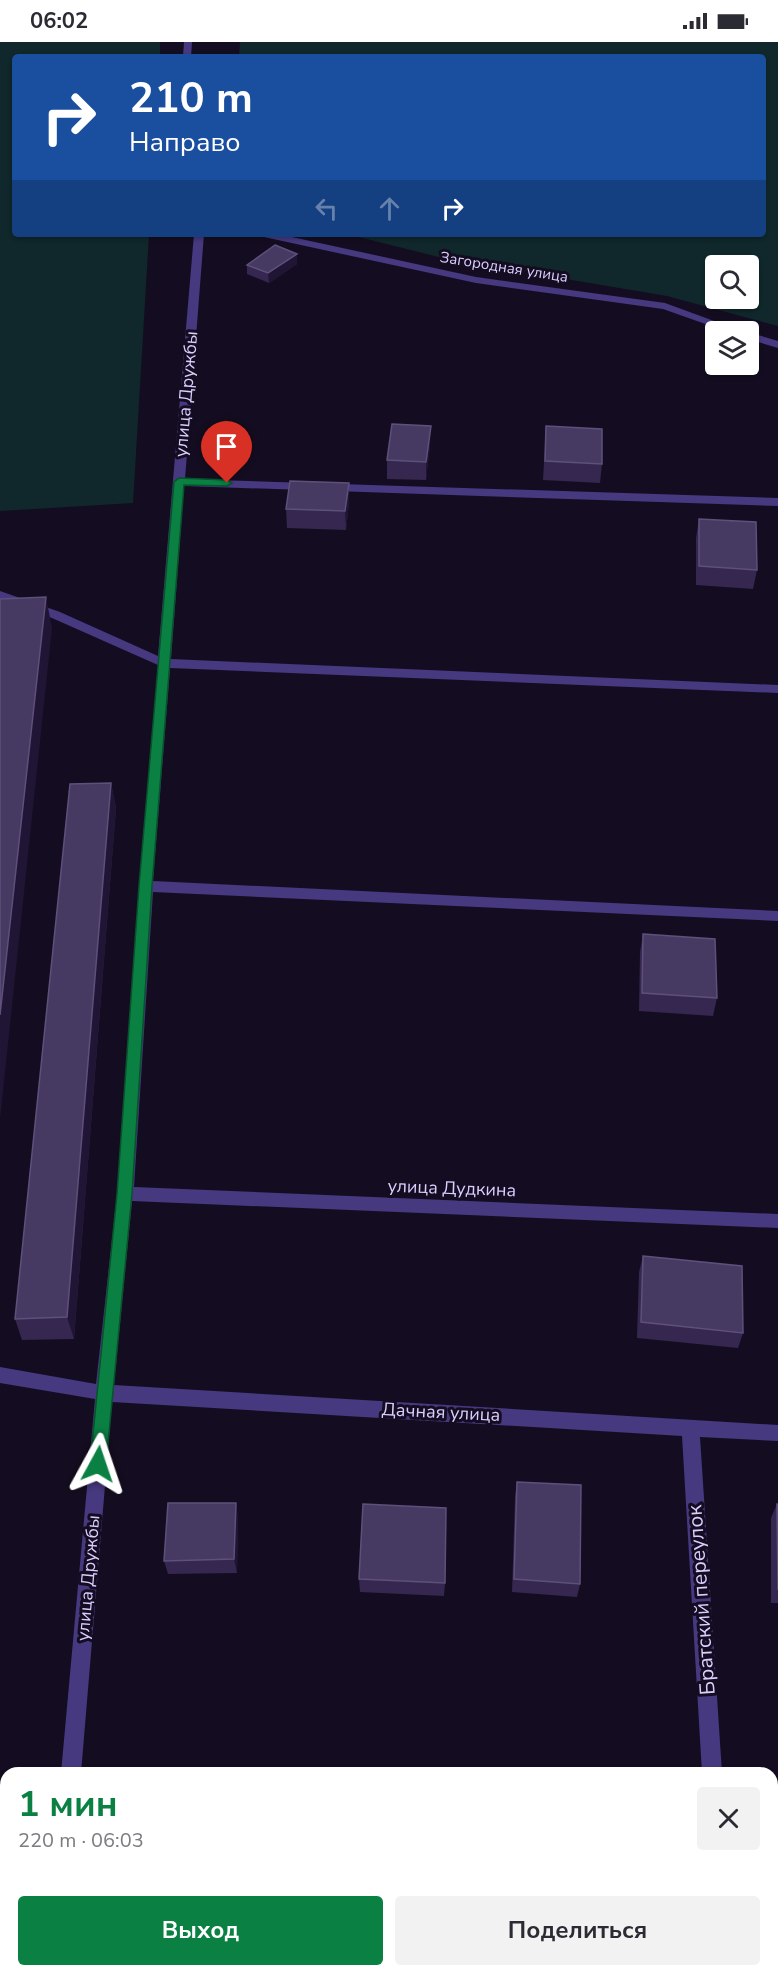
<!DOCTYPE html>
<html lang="ru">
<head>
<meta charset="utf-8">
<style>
	:root { --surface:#fff; --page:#f2f2f3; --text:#2b2b33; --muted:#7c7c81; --accent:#0b8043 }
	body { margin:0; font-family:"Nunito Sans",sans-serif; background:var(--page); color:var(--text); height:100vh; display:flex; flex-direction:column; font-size:22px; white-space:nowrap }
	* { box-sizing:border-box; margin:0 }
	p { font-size:20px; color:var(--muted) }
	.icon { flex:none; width:33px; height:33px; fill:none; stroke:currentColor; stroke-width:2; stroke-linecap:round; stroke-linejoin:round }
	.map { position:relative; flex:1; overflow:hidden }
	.side { position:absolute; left:0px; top:1725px; width:778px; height:210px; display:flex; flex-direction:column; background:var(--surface); border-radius:18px 18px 0 0; box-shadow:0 2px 4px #0004 }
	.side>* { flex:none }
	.hud { position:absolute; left:12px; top:12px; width:754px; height:183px; border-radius:6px; box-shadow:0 2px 4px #0004; background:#1a4fa0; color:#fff; overflow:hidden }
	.controls { position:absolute; left:705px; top:213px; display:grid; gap:12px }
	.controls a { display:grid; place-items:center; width:54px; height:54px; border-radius:6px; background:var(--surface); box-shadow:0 2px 4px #0004; font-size:30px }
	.pin { position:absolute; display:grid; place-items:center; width:51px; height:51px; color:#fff; margin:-62px -26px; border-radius:50% 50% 50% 0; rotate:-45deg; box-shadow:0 0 6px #0007 }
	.pin .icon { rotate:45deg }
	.me { position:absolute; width:66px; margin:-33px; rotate:5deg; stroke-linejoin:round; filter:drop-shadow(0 0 4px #0008) }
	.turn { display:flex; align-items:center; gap:21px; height:126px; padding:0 18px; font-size:27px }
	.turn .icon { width:78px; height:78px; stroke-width:2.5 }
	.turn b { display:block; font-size:42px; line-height:51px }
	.lanes { display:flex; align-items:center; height:57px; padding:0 18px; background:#0003; justify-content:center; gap:30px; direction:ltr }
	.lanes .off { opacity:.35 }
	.round { display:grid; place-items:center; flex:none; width:63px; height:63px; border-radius:6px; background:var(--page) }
	.summary { display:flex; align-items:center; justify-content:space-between; height:102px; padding:0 18px }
	h1 { font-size:36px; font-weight:700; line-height:45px; color:var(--accent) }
	.button { display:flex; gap:12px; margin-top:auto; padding:12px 18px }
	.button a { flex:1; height:69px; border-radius:6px; background:var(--accent); color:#fff; font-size:24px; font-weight:700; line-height:69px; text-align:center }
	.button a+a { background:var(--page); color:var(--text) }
	.status { display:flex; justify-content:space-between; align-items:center; height:42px; padding:0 30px; background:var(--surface); direction:ltr }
	.status svg { height:16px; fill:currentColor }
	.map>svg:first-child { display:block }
</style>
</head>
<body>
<div class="status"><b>06:02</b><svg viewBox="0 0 49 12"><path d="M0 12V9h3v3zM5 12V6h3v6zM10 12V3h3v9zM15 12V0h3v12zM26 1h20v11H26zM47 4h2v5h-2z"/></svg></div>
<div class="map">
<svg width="778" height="1935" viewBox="0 0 778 1935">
	<rect width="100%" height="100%" fill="#140d21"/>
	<g fill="#10282b" fill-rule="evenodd">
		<polygon points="0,0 160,0 160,15 15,15 15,192 149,192 133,461 0,469"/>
		<path d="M240 0H778V284L667 254 447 217 347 192H764V15H239ZM716 224H748V256H716Z"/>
	</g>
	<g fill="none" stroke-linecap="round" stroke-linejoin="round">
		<g fill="#463980" fill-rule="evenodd">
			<polygon points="184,0 192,0 191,15 183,15"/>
			<polygon points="194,192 204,192 185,437 778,456 778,464 184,444 171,617 778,643 778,651 170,626 153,839 778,869 778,879 153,850 134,1145 778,1172 778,1186 132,1159 114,1343 778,1383 778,1399 700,1395 722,1731 702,1731 682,1394 112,1360 81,1731 61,1731 95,1357 0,1341 0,1325 96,1342 117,1152 158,623 52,576 0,557 0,549 60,570 158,614"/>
			<polygon points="259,192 278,192 476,235 665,261 744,290 728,290 663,267 476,241 264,195"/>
			<polygon points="748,290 778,299 778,306 748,297"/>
			<polygon points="43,1929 65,1929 64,1935 42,1935"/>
			<rect x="714" y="1929" width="22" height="6"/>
		</g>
	</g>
	<g fill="#35274f">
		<polygon points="297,212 297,222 269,241 247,232 247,223"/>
		<polygon points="546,384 602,422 600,441 543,438"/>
		<polygon points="430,403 426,438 387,437 387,418"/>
		<polygon points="349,460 346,488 287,486 286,467"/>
		<polygon points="699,477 757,528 753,547 696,543 696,496"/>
		<polygon points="111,741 116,766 74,1297 22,1298 15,1277"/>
		<polygon points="643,892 717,956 713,974 639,969 640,910"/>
		<polygon points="643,1214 743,1291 738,1306 637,1296 639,1230"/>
		<polygon points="517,1440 580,1542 577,1555 512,1550 515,1454"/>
		<polygon points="777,1462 778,1462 778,1561 771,1561 771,1476"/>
		<polygon points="238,1474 237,1531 168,1532 164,1519"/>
		<polygon points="359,1537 445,1541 444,1554 360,1550"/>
	</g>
	<g fill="#201535">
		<polygon points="297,212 297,222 269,241 268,231"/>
		<polygon points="431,384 430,403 426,438 426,420"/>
		<polygon points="349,441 349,460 346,488 345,469"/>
		<polygon points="46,555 52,586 0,1077 0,973"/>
		<polygon points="111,741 116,766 74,1297 67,1275"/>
		<polygon points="236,1461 238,1474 237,1531 234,1517"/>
	</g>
	<g fill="#463962" stroke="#5e507b" stroke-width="1.5">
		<polygon points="275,203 297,212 268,231 247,223"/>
		<polygon points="392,382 431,384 426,420 387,418"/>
		<polygon points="546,384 602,387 602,422 545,419"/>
		<polygon points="290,439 349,441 345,469 286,467"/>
		<polygon points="699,477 756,480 757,528 699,524"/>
		<polygon points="46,555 0,973 0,557"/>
		<polygon points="111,741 67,1275 15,1277 70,742"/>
		<polygon points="643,892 715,897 717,956 642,951"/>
		<polygon points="643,1214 742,1224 743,1291 641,1280"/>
		<polygon points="517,1440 581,1443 580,1542 514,1537"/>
		<polygon points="168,1461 236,1461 234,1517 164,1519"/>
		<polygon points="363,1462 446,1466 445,1541 359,1537"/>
		<polygon points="777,1462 778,1462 778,1548"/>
	</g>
	<polygon fill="#0b8043" stroke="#07532c" stroke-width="1.5" points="179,436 227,438 232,441 227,444 184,443 152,844 132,1152 106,1422 104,1427 98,1430 92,1427 90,1422 117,1152 139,844 174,440"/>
	<g text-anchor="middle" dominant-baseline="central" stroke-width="6" stroke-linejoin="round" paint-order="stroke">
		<g font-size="15" fill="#dbceff" stroke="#140d21">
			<text transform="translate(504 225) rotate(9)">Загородная улица</text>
		</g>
		<g font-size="18" fill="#dbceff" stroke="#140d21">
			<text transform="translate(186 352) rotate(-85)">улица Дружбы</text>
			<text transform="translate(452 1146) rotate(2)">улица Дудкина</text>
			<text transform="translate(441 1370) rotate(3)">Дачная улица</text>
			<text transform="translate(88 1536) rotate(-85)">улица Дружбы</text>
		</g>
		<g font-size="21" fill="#dbceff" stroke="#140d21">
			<text transform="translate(701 1558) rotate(-94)">Братский переулок</text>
		</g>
	</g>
</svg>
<div class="controls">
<a><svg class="icon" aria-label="search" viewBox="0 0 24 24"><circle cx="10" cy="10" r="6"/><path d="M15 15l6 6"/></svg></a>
<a><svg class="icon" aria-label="layers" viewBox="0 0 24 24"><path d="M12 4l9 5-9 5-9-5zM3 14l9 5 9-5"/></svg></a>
</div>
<div class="pin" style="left:227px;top:441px;background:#d93025"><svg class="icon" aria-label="arrive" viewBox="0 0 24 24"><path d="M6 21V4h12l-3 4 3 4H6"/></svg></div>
<svg class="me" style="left:98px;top:1422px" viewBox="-20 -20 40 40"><path d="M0-17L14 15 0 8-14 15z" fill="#0b8043" stroke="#fff" stroke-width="4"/></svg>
<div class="hud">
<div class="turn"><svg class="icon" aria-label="right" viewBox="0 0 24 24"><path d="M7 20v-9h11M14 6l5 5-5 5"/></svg><div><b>210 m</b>Направо</div></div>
<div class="lanes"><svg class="icon off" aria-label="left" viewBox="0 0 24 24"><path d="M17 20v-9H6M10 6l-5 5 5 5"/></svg><svg class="icon off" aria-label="ahead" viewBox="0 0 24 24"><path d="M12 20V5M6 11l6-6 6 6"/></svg><svg class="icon" aria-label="right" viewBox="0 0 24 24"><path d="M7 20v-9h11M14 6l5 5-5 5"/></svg></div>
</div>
<section class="side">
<div class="summary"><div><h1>1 мин</h1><p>220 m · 06:03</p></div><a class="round"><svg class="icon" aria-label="close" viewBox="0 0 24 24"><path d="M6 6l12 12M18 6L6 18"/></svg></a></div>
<div class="button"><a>Выход</a><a>Поделиться</a></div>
</section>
</div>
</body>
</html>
